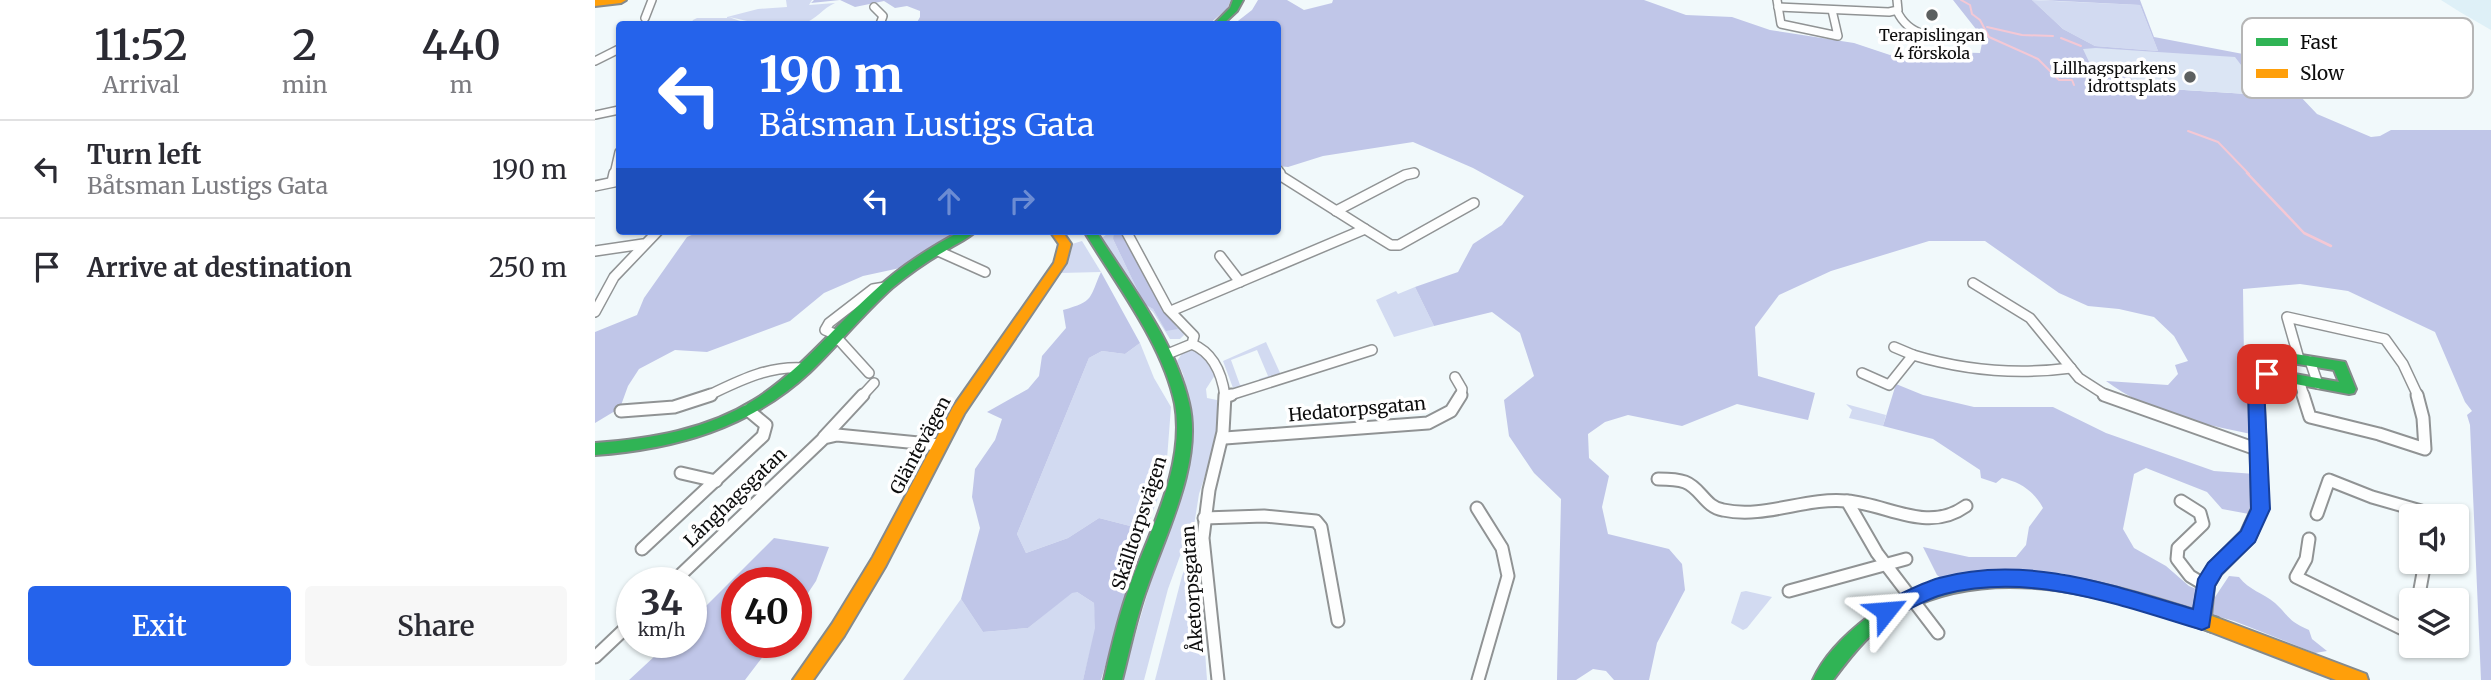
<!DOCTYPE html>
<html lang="en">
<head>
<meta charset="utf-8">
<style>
	:root { --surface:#fff; --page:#f7f7f7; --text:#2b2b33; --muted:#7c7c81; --line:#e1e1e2; --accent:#2563eb }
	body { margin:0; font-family:Merriweather,serif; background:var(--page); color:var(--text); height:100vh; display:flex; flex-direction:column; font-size:26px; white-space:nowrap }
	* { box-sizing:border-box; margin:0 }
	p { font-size:23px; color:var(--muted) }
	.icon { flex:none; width:38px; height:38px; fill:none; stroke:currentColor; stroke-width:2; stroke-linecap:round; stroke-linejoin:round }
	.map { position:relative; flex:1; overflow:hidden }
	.side { display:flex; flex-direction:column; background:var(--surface); width:595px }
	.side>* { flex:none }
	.banner { position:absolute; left:21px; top:21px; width:665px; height:214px; border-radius:7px; box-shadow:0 2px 5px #0004; background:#2563eb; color:#fff; overflow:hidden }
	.buttons { position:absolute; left:1804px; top:504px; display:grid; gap:14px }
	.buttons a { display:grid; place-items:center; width:70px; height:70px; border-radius:7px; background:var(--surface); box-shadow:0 2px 5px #0004; font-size:35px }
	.speed { position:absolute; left:21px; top:567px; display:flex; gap:14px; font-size:35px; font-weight:700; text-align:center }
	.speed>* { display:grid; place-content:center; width:91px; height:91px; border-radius:50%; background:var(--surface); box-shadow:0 2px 5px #0004; line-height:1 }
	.speed small { font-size:18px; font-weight:400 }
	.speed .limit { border:10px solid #d22; background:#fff; color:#111 }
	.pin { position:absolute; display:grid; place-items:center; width:60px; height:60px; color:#fff; margin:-30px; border-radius:14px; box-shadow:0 4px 10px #0006 }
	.me { position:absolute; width:77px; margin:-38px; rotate:62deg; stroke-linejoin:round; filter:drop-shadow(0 0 5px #0008) }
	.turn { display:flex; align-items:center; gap:24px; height:147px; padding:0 28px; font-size:32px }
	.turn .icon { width:91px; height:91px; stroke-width:2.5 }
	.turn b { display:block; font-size:49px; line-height:60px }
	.lanes { display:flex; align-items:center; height:66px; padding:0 28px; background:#0003; justify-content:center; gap:35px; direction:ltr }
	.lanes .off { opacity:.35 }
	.eta { display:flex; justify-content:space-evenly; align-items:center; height:119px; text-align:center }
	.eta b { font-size:42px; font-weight:600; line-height:49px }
	.primary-button { display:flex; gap:14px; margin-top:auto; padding:14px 28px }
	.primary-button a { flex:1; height:80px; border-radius:7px; background:var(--accent); color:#fff; font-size:28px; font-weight:600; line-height:80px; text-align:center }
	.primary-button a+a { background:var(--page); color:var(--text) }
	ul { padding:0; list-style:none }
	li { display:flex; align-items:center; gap:21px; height:98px; padding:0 28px; border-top:2px solid var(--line) }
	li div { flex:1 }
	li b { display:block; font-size:26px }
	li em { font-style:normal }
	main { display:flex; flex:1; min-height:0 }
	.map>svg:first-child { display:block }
</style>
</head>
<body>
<main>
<section class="side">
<div class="eta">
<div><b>11:52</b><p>Arrival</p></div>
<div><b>2</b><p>min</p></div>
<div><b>440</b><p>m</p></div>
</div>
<ul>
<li><svg class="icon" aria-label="left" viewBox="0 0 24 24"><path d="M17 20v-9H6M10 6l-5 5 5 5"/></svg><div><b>Turn left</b><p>Båtsman Lustigs Gata</p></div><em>190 m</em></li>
<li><svg class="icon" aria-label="arrive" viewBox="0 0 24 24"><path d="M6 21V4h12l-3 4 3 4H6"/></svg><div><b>Arrive at destination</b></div><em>250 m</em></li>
</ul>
<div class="primary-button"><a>Exit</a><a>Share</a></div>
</section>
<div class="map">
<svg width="1896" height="680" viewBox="0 0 1896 680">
	<rect width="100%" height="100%" fill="#f1f9fb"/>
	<polygon fill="#def0f7" points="1846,0 1896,0 1896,30 1865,12"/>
	<g fill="#d2daf1">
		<path d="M191 0H217L214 5 240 3C228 8 221 20 207 24 184 31 156 21 134 17L153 24H96L98 20 102 18H132V17L163 9 192 7Z"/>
		<polygon points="1437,0 1545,5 1563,51 1500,46 1468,29"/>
		<polygon points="516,231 527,231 530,234 523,233 518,239 549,304 558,309 571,330 584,327 588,331 589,335 585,339 575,339 558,312 543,298 507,238"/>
		<polygon points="487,241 506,272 465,273 476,252 477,244"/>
		<polygon points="820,287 839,326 799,337 781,300 801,291 803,294"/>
		<polygon points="671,342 686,375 665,381 664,379 673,376 662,350 636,360 645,385 656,384 638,388 628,361"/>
		<polygon points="545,343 559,378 576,407 572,459 563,498 552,527 543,528 504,518 473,538 431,553 422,534 494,358 507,351 530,354"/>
		<polygon points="598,350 608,355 620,375 611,389 612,398 622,400 623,422 620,445 604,494 598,532 585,556 573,589 549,680 527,680 595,449 595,403 588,374 582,361 588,352"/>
		<polygon points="1251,404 1291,415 1288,426 1254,418 1257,410"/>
		<polygon points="603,551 612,680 560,680 587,576 594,558"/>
		<polygon points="1151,591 1177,597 1152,628 1148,630 1136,623 1146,592"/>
		<polygon points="477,592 482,592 499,603 501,628 488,680 308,680 366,599 388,632 433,628"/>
	</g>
	<g fill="#c0c6e8" fill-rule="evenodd">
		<polygon points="219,0 636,0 632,9 614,24 321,24 325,17 325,11 312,6 300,8 289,1 260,7 245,0 216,3"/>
		<path d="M663 0H692L709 10 737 3 738 0H1049L1091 15 1137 17 1175 30 1259 43 1295 55 1316 51 1385 53 1388 38 1358 0H1437L1468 29 1500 46 1563 51 1545 5 1444 0H1545L1559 37 1669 58 1722 114 1776 137 1785 136 1796 130H1896V680H1886L1875 425 1872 415 1877 411 1870 402 1840 332 1753 291 1705 284 1648 289 1649 360 1658 414 1656 434C1606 424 1552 412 1511 381L1573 385 1583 374 1580 365 1593 361 1579 336 1559 317 1524 309 1493 306 1464 293 1390 241H1334L1236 271 1184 295 1160 327 1163 376 1220 393 1213 420 1142 404 1087 426 1033 415 1010 422 993 434 994 458 1014 476 1007 507 1013 534 1074 549 1087 564 1090 590 1062 643 1054 680H1019L1011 671 998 669 981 680H962L966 499 939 473 914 436 909 400 939 376 925 333 897 312 839 326 820 287 863 272 878 244 907 225 929 196 878 168 818 142 728 156 693 167 683 166 682 24H639L657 10ZM1502 50 1668 95 1542 87 1530 67Z"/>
		<polygon points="106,231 365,231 305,268 268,276 229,293 195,321 112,352 80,350 44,369 33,386 25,408 0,423 0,332 42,315 49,298 92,237"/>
		<polygon points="523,233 530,234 541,252 562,300 583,329 571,331 558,309 549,304 518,239 519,234"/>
		<path d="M506 272 545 343 530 354 507 351 494 358 422 534 431 553 473 538 504 518 543 528 552 527 506 680H488L500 628 499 603 482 592 477 593 433 628 388 632 366 599 385 528 377 497 380 469 400 440 407 419 392 412 433 389 444 376 447 356 471 328 468 310C500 301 494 298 506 272Z"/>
		<path d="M1301 384 1328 395 1379 407H1458L1511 433 1619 471 1660 474 1654 514 1627 509 1612 492 1551 468 1539 474 1528 529 1539 548 1571 566 1594 586 1620 597 1634 576 1644 577C1654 590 1668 593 1680 603 1695 617 1692 620 1714 630L1717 639 1732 651 1720 653 1639 621 1466 573 1394 571 1348 580 1342 575 1328 547 1374 557H1421L1431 545 1434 527 1448 508C1439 491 1425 482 1407 478L1401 483 1386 478 1385 470 1338 439 1288 426Z"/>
		<polygon points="179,538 234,547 221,581 201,611 201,583 142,583 142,642 179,642 150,680 34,680 75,642 96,642 96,621"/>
	</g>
	<polygon fill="#dbe5f4" points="1501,48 1640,57 1669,95 1541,87 1530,67 1495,64 1488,49"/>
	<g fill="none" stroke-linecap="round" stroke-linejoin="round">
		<g stroke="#f4c8d5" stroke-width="2">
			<polyline points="1366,0 1375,5 1377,14 1385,20 1394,37 1443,59 1464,80 1477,80 1479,85"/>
			<polyline points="1392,27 1427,35 1458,36"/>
			<polyline points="1466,38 1486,46"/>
			<polyline points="1593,131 1623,142 1654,174"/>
		</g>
		<polyline stroke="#f4c8d5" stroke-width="2.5" points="1652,173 1709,233 1736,246"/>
		<g stroke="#909394" stroke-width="10">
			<g id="street-far2">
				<polyline points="1182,0 1186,24 1243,36 1237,10"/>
				<polyline points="279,7 288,16 285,24"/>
				<polyline points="1183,7 1294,12 1303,10 1302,0"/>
				<path d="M1302 11C1316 41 1347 37 1376 37"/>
				<polyline points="50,18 57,0"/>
				<polyline points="0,61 24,49"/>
				<polyline points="0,115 24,110"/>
				<polyline points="684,170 685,174"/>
				<polyline points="19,174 24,152"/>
				<polyline points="813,174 819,173"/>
			</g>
		</g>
		<g stroke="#909394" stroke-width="12">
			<g id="street-far1">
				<polyline points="17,182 19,173"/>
				<polyline points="0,186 24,181"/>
				<polyline points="741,211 810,175 819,173"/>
				<polyline points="770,229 796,245 804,245 879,203"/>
				<polyline points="531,231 573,309 599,336 597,344 570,355"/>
				<polyline points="0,251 48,244"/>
				<polyline points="343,251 390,272"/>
				<polyline points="625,256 645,282"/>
				<polyline points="1378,283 1435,318 1484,378 1512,396"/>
				<polyline points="576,311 770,229 686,176 685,173"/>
				<polyline points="0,312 19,277 63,231"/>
				<polyline points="242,335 230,330 234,323 278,289 290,287"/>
				<polyline points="238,339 245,341 274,373"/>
				<path d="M597 344C619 353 627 374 630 396"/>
				<polyline points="1299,347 1318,355"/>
				<polyline points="1704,359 1692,317 1790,339 1808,364 1823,396"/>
				<polyline points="1715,361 1723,384"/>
				<path d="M1267 373 1294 385 1318 355C1371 371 1422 375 1476 368"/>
				<polyline points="860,377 867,389 866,396"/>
				<polyline points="1704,380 1709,396"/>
				<path d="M112 396C144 381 171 366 208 368"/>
				<polyline points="267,396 279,383"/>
				<polyline points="632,396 777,350"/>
			</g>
		</g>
		<g stroke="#909394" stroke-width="15">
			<g id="street">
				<polyline points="1509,395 1664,450"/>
				<polyline points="1708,395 1715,417 1784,434 1830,449 1828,418 1822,395"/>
				<polyline points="632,396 636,395"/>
				<polyline points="26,411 79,407 116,395"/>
				<polyline points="229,437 268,395"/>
				<polyline points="630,438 833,423 856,411 866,395"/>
				<polyline points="86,473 121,481"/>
				<path d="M1063 479C1072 479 1082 479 1090 482 1106 488 1110 507 1128 510 1170 519 1210 497 1252 501 1293 504 1332 534 1371 506"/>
				<polyline points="1252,501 1282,553 1343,633"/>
				<polyline points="1586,501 1605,513 1608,524 1583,548 1582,559 1595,576 1610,585"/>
				<polyline points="882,508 907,548 913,576 883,680"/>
				<polyline points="1722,514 1734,480 1777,497 1826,511 1827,516"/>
				<polyline points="609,518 669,516 721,521 726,527 743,621"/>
				<polyline points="1714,539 1711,559 1701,577 1816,633"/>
				<polyline points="47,549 168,436 171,425 153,410"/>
				<polyline points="77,583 229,438 242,435 344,445"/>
				<polyline points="1194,591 1311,559"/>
				<polyline points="1823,600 1830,562"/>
				<polyline points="0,657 37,622"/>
				<polyline points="623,680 608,538 614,490 628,432 630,395"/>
			</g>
		</g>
		<g stroke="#868a8b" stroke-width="4">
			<g id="fast">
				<polygon points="638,0 648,0 642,11 628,24 619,24 635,8"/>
				<path d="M366 231H381C373 239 360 244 350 251 331 262 314 274 297 288 268 314 243 345 215 372 155 428 81 449 0 455V443C55 439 111 430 159 400 205 371 238 328 278 292 304 267 334 248 366 231Z"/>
				<path d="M489 231H501C535 285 580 341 594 403 608 462 571 533 552 588 541 618 535 649 527 680H509C516 649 523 618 534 588 554 532 591 466 580 404 568 344 520 283 489 231Z"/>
				<path d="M1682 351 1750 362 1761 389 1759 393 1754 394 1673 379 1668 381 1673 508 1659 541 1626 574 1619 586 1616 616 1623 618 1626 624 1623 630 1617 632C1521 600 1407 561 1311 610 1280 625 1258 653 1238 680H1218C1229 655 1252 633 1273 617 1371 543 1493 576 1599 610L1604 580 1614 564 1646 532 1657 508 1654 380 1662 370H1679L1675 356ZM1691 362 1739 370 1744 382 1694 373Z"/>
			</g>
		</g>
		<g stroke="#868a8b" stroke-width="4">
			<g id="slow">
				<polygon points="0,0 31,0 26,3 0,6"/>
				<polygon points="455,231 467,231 476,244 471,263 369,414 290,567 249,636 218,680 198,680 237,624 278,557 358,407 459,263 464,244"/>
				<polygon points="1617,616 1771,674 1773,680 1741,680 1611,630 1608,624 1611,618"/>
			</g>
		</g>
		<use href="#street-far2" stroke="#fdfefe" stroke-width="7"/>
		<use href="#street-far1" stroke="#fdfefe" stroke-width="9"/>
		<use href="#street" stroke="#fdfefe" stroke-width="11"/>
		<use href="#fast" fill="#30b455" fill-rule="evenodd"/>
		<use href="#slow" fill="#ff9f0a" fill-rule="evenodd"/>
	</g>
	<path fill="#2563eb" stroke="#184099" stroke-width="2" d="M1672 368 1681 374 1671 381 1669 386 1675 509 1660 542 1627 574 1620 586 1614 627 1607 630C1524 605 1438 572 1350 594 1330 599 1311 612 1291 620L1284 617 1281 611 1284 604C1303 596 1323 584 1344 578 1430 554 1516 585 1598 609L1603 579 1613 563 1646 531 1656 509 1653 386 1658 373Z"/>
	<g fill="#5d6060" stroke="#fff" stroke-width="2.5">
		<circle cx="1337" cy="15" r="7"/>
		<circle cx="1595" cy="77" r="7"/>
	</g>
	<g text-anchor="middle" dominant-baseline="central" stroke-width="7" stroke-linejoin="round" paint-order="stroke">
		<g font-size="16" fill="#0d0d0d" stroke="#fff">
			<text x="1337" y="35">Terapislingan<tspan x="1337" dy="18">4 förskola</tspan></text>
			<text x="1581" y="68" text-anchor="end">Lillhagsparkens<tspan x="1581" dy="18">idrottsplats</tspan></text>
		</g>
		<g font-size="18" fill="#0d0d0d" stroke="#fff">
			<text transform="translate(762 409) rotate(-5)">Hedatorpsgatan</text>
			<text transform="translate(325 445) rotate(-62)">Gläntevägen</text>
			<text transform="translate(140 497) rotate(-44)">Långhagsgatan</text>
			<text transform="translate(544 523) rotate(-72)">Skälltorpsvägen</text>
			<text transform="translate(597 589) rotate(-94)">Åketorpsgatan</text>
		</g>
	</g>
	<rect x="1647" y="18" width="231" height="80" rx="10" fill="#fff" stroke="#b6b6b6" stroke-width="2"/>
	<rect x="1661" y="38" width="32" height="8" fill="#30b455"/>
	<rect x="1661" y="69" width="32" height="9" fill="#ff9f0a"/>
	<g font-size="19" fill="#0d0d0d">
		<text x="1705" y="49">Fast</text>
		<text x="1705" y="80">Slow</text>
	</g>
</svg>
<div class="buttons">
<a><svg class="icon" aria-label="sound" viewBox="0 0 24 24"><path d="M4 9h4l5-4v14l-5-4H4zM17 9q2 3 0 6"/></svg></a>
<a><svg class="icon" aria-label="layers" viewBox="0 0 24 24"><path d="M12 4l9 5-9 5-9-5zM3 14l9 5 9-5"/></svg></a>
</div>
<div class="speed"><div>34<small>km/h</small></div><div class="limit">40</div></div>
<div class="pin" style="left:1672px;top:374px;background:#d93025"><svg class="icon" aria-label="arrive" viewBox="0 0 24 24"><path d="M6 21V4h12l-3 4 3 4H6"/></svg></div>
<svg class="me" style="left:1291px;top:611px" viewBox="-20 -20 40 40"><path d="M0-17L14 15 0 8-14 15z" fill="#2563eb" stroke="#fff" stroke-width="4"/></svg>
<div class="banner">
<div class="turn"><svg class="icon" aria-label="left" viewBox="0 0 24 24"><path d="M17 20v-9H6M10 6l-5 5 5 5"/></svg><div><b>190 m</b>Båtsman Lustigs Gata</div></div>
<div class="lanes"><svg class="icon" aria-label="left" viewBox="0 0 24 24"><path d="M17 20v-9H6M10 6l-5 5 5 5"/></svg><svg class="icon off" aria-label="ahead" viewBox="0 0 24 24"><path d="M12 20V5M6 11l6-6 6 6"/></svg><svg class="icon off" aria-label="right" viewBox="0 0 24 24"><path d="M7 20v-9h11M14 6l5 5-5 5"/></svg></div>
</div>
</div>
</main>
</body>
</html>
